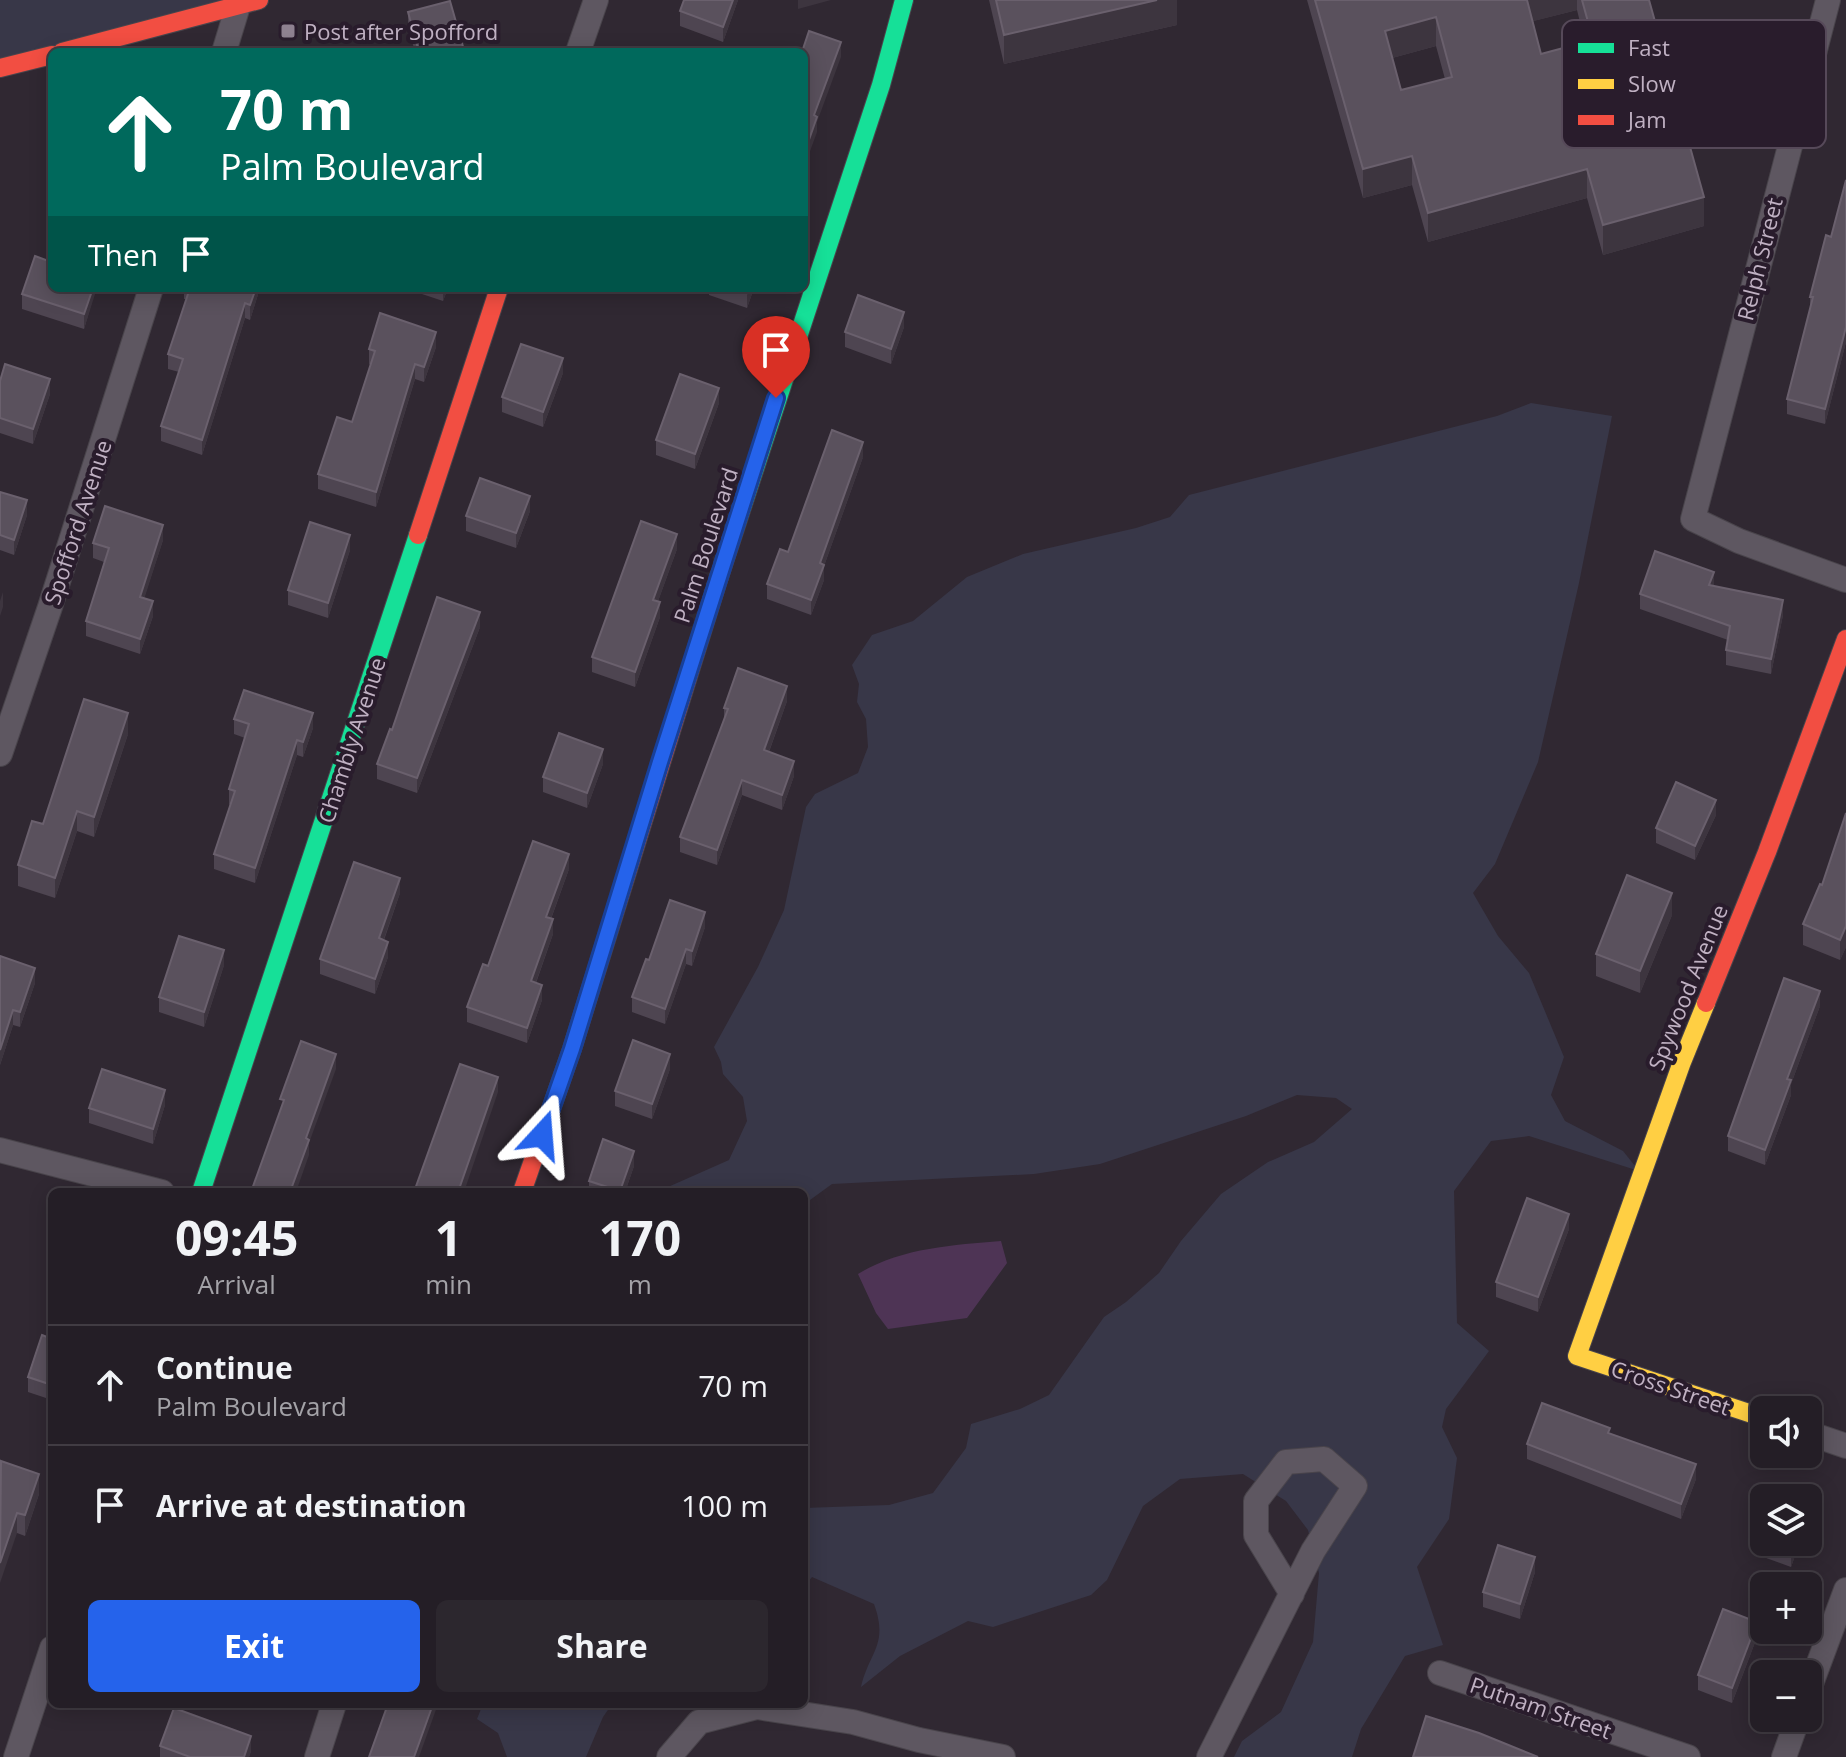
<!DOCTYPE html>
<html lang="en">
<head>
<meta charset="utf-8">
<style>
	:root { --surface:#241e26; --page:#2c272e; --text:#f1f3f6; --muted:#a3a2a7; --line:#413c43; --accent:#2563eb }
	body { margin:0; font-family:"Open Sans",sans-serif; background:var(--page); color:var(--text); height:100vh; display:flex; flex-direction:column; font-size:30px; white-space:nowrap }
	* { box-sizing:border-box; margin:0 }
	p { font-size:26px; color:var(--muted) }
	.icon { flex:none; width:44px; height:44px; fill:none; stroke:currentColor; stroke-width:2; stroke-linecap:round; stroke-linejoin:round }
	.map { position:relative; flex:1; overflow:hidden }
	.side { position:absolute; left:48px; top:1188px; width:760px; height:520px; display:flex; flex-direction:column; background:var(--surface); border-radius:12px; box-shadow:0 4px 20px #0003,0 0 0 2px var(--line) }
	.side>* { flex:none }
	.top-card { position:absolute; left:48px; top:48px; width:760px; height:244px; border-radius:12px; box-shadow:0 4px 20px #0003,0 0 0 2px var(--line); background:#00695c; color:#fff; overflow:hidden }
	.fabs { position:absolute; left:1750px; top:1396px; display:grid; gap:16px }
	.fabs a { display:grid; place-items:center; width:72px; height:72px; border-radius:12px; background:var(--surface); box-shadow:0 4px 20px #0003,0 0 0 2px var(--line); font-size:40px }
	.pin { position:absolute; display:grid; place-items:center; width:68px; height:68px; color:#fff; margin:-82px -34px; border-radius:50% 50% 50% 0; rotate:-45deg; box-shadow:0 0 8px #0007 }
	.pin .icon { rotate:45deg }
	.me { position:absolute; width:88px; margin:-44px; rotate:19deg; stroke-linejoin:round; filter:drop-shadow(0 0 6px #0008) }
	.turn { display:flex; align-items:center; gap:28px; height:168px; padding:0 40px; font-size:36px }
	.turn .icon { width:104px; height:104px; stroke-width:2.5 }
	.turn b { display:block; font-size:56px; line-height:68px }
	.then { display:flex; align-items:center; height:76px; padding:0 40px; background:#0003; gap:16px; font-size:30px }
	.eta { display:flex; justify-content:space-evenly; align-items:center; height:136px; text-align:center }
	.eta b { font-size:48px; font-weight:700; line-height:56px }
	.cta { display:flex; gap:16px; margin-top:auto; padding:16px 40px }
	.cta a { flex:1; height:92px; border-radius:12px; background:var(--accent); color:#fff; font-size:32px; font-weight:700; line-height:92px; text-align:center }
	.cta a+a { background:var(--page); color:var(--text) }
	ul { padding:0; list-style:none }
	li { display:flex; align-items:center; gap:24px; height:120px; padding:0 40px; border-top:2px solid var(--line) }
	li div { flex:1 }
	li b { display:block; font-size:30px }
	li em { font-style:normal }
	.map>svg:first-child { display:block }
</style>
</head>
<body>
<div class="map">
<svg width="1846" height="1757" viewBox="0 0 1846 1757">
	<rect width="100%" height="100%" fill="#302832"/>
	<g fill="#383748">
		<polygon points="0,0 257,0 0,68"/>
		<path d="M1531 403 1612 416 1579 583 1538 762 1495 864 1473 893 1498 936 1529 973 1564 1057 1551 1095 1565 1121 1623 1151 1639 1171 1529 1136 1491 1141 1454 1191 1457 1323 1489 1351 1446 1409 1442 1427 1457 1458 1449 1519 1417 1567 1443 1645 1405 1656 1361 1729 1352 1757H1234L1242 1741 1281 1712 1313 1642 1319 1573 1308 1530 1286 1501 1243 1474 1180 1479 1143 1506 1107 1580 1091 1595 993 1627 968 1621 900 1656 861 1687C869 1652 889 1645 874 1604L812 1577 804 1587V1508L889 1505 933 1493 966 1448 971 1424 1020 1409 1049 1395 1104 1317 1126 1302 1159 1273 1181 1241 1221 1194 1268 1162 1314 1142 1352 1109 1336 1098 1297 1095 1246 1116 1100 1164 1034 1174 832 1184 810 1200 804 1198V1192H666L668 1187 729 1160 747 1121 743 1097 723 1074 721 1062 714 1047 758 967 784 910 806 807 815 794 858 773 868 747 866 719 857 702 859 684 852 665 872 635 913 621 967 577 1023 554 1136 528 1170 517 1189 495 1497 416Z"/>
		<polygon points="483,1704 612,1704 603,1717 586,1757 507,1757 498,1733 477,1719"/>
	</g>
	<path fill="#4e3455" d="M1001 1241 1007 1263 967 1318 888 1329 876 1313 858 1274C900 1248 953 1245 1001 1241Z"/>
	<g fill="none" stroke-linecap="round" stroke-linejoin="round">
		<g stroke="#49444b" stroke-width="26">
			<g id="street">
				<polyline points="1828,0 1693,519 1739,541 1846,580"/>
				<polyline points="224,52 238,6"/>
				<polyline points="578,52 596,0"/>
				<polyline points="0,754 50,607 151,288"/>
				<polyline points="0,1150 162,1192"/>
				<polyline points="1808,1433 1846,1446"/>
				<polyline points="1440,1673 1688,1757"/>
				<polyline points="1808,1692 1846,1590"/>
				<polyline points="16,1757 52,1648"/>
				<polyline points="317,1757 334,1704"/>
				<polyline points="669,1757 699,1722 757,1707 853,1722 919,1740 1003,1757"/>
				<polyline points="1209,1757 1313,1551 1355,1486 1324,1459 1286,1462 1256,1501 1256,1535 1292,1594"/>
				<polyline points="1784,1757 1798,1718"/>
			</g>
		</g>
		<g stroke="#49444b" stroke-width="20">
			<g id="fast">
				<polyline points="719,577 881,85 904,0"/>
				<polyline points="201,1192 418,535"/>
			</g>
		</g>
		<g stroke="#49444b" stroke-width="20">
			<polyline id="slow" points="1706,1003 1682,1062 1577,1356 1764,1418"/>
		</g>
		<g stroke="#49444b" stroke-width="20">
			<g id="jam">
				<polyline points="62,52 259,0"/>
				<polyline points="0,68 52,55"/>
				<polyline points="418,535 499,288"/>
				<polyline points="1706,1003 1767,852 1846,639"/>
				<polyline points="522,1192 572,1049 719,577"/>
			</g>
		</g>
		<use href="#street" stroke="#5e5761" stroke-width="24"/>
		<use href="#fast" stroke="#16e098" stroke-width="18"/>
		<use href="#slow" stroke="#ffcf43" stroke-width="18"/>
		<use href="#jam" stroke="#f24e42" stroke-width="18"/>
	</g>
	<g fill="#4e4551" fill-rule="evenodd">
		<polygon points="684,0 738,0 723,42 680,26 680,11"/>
		<polygon points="989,0 1177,0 1177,25 1004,64"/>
		<path d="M1307 0H1649L1704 226 1603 255 1587 198 1428 242 1412 185 1363 198ZM1577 10 1585 42 1541 54 1533 21ZM1436 46 1445 79 1401 90 1392 58Z"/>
		<polygon points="408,12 464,52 415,52 408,27"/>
		<polygon points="1846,180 1846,342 1825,424 1787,414 1787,399 1810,309 1810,297 1831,237"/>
		<polygon points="96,288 84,329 22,309 22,294"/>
		<polygon points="184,288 260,288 250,320 245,318 202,455 161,441 161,426 179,372 168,369 168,354 186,299 184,299"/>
		<polygon points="404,288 448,288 443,301"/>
		<polygon points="709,288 754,288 747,308 709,295"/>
		<polygon points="904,327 891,364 845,347 845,332"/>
		<polygon points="436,347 424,382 415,379 376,507 318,489 318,474 352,422 371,365 369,364 369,349"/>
		<polygon points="563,373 543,427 502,412 502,397"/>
		<polygon points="0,381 50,394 33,444 0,433"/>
		<polygon points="719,403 695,469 656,455 656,440"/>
		<polygon points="863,457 824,566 824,580 811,615 767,599 767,584 788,552"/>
		<polygon points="0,492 27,515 14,555 0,550"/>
		<polygon points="530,511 516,548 466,531 466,516"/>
		<polygon points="163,540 144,598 153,616 140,654 86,636 86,621 104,562 93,558 93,543"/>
		<polygon points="677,549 658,601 660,617 635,687 592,672 592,657"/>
		<polygon points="350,550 328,618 288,605 288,590"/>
		<polygon points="1714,586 1783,615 1771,674 1726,665 1726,650 1728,640 1640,609 1640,594"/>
		<polygon points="480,627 417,793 377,779 377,764 392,730"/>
		<polygon points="787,701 769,752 794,776 782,810 742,795 717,865 680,852 680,837 724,720 724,708"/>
		<polygon points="234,719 313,728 303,757 297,755 255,883 214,869 214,854 230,805 229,804 229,789 245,738 234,734"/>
		<polygon points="128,734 94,837 77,831 55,898 18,886 18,865 43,824"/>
		<polygon points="603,764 587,808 543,792 543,777"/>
		<polygon points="1846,813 1846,947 1840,960 1803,945 1803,924 1822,885"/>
		<polygon points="1716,815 1695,860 1656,843 1656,828"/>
		<polygon points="569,869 551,919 553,934 536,983 542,1000 527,1043 467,1022 467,1007 488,966"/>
		<polygon points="400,893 384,940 388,957 375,994 320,974 320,959"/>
		<polygon points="1672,915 1640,993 1596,976 1596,954"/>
		<polygon points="705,927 692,966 686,964 665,1024 632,1012 632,997"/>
		<polygon points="0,956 35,983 20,1027 13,1025 0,1065"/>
		<polygon points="224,965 204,1027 159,1012 159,997"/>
		<polygon points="1820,1006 1791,1084 1791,1095 1765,1165 1728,1151 1728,1136"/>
		<polygon points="670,1069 652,1119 615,1106 615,1091"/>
		<polygon points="165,1105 153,1144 89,1123 89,1108"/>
		<polygon points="634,1166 625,1192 589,1192 589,1181"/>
		<polygon points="1569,1229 1538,1312 1496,1297 1496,1282"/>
		<polygon points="52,1339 52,1400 28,1392 28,1377"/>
		<polygon points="1610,1433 1696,1479 1681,1519 1527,1459 1527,1444"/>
		<polygon points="0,1464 39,1494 25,1536 17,1533"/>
		<polygon points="1755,1539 1764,1542 1800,1542 1791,1567 1755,1554"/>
		<polygon points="1535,1572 1520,1619 1483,1607 1483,1592"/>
		<polygon points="1757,1637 1732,1703 1698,1690 1698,1675"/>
		<polygon points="160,1746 251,1751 249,1757 160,1757"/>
	</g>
	<g fill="#3d353f">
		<polygon points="733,0 738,0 723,42 723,27"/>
		<polygon points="798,0 831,0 798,9"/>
		<polygon points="1157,0 1177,0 1177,25 1004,64 1004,35"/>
		<polygon points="1526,0 1577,0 1577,10 1526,23"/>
		<polygon points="1436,17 1436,46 1385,60 1385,31"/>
		<polygon points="841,42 841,57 817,122 817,132 804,168 804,154 814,115"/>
		<polygon points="1412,156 1412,185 1363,198 1363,169"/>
		<polygon points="1587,169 1587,198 1428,242 1428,213"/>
		<polygon points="1704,197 1704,226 1603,255 1603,225"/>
		<polygon points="93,288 96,288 96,291 84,329 84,314"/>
		<polygon points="256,288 260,288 250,320 250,305"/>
		<polygon points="443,288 448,288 443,301"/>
		<polygon points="749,288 754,288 747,308 747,293"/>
		<polygon points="245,303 245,318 202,455 202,440"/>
		<polygon points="904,312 904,327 891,364 891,349"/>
		<polygon points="1846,327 1846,342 1825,424 1825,409"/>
		<polygon points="436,332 436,347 424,382 424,367"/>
		<polygon points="563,358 563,373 543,427 543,412"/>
		<polygon points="415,364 415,379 376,507 376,492"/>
		<polygon points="50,379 50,394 33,444 33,429"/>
		<polygon points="719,388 719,403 695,469 695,454"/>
		<polygon points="863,442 863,457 824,566 824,580 811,615 811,600 820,563"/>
		<polygon points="530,496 530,511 516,548 516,533"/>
		<polygon points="27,500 27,515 14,555 14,540"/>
		<polygon points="163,525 163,540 140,612 140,597"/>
		<polygon points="677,534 677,549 653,615 653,600"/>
		<polygon points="350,535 350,550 328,618 328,603"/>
		<polygon points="1714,572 1714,587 1709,585"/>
		<polygon points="3,592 3,607 0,616 0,601"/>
		<polygon points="1783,600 1783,615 1771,674 1771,659"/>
		<polygon points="153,601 153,616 140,654 140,639"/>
		<polygon points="660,602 660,617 635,687 635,672"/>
		<polygon points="480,612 480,627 417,793 417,778"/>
		<polygon points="787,686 787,701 764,765 764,750"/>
		<polygon points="128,713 128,734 94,837 94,817"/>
		<polygon points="313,713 313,728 303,757 303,742"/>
		<polygon points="297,740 297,755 255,883 255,868"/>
		<polygon points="603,749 603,764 587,808 587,793"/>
		<polygon points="794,761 794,776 782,810 782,795"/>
		<polygon points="742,780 742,795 717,865 717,850"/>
		<polygon points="1716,800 1716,815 1695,860 1695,846"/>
		<polygon points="77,811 77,831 55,898 55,878"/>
		<polygon points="569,854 569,869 546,932 546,917"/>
		<polygon points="400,878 400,893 379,953 379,938"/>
		<polygon points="1672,893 1672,915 1640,993 1640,971"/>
		<polygon points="705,912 705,927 692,966 692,951"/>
		<polygon points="553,919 553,934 531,996 531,981"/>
		<polygon points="1846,926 1846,947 1840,960 1840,940"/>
		<polygon points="388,942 388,957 375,994 375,979"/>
		<polygon points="686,949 686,964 665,1024 665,1009"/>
		<polygon points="224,950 224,965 204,1027 204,1012"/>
		<polygon points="35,968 35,983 20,1027 20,1012"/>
		<polygon points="542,985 542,1000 527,1043 527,1028"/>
		<polygon points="1820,991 1820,1006 1791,1084 1791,1095 1765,1165 1765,1150 1787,1079"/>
		<polygon points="13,1010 13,1025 0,1065 0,1050"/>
		<polygon points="336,1054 336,1069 309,1143 309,1155 296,1192 290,1192 306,1138"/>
		<polygon points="670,1054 670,1069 652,1119 652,1104"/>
		<polygon points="498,1077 498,1092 464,1192 458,1192"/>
		<polygon points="165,1090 165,1105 153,1144 153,1129"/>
		<polygon points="634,1151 634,1166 625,1192 620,1192"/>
		<polygon points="1569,1214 1569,1229 1538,1312 1538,1297"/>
		<polygon points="1696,1464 1696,1479 1681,1519 1681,1504"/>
		<polygon points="39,1474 39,1494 25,1536 25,1515"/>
		<polygon points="17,1513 17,1533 0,1583 0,1563"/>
		<polygon points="1794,1542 1800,1542 1791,1567 1791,1552"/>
		<polygon points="1535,1557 1535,1572 1520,1619 1520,1604"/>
		<polygon points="1757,1622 1757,1637 1732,1703 1732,1688"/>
		<polygon points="433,1704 438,1704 419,1757 414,1757"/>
		<polygon points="251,1736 251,1751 249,1757 244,1757"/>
	</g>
	<g fill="#5a515d" stroke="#6a606d" stroke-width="2" fill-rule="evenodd">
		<polygon points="684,0 733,0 723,27 680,11"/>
		<polygon points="996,0 1157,0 1004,35"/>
		<path d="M1315 0H1527L1541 54 1593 40 1582 0H1649L1704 197 1603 225 1587 169 1428 213 1412 156 1363 169ZM1436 17 1452 77 1401 90 1385 31Z"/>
		<polygon points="450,1 464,50 458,52 419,52 408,12"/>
		<polygon points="809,31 841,42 814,115 817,117 804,154 804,52 802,52"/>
		<polygon points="1846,180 1846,327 1825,409 1787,399 1813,297 1810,297 1826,235 1831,237"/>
		<polygon points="35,256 51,262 52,259 52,288 93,288 84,314 22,294"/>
		<polygon points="190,288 256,288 250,305 245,303 202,440 161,426 183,359 168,354"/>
		<polygon points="732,288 749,288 747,293"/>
		<polygon points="858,295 904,312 891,349 845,332"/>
		<polygon points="380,313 436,332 424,367 415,364 376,492 318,474 337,417 352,422 375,351 369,349"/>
		<polygon points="521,344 563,358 543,412 502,397"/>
		<polygon points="5,364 50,379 33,429 0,418 0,381"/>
		<polygon points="680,374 719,388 695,454 656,440"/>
		<polygon points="832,430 863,442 820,563 824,565 811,600 767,584 780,549 788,552"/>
		<polygon points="480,478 530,496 516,533 466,516"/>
		<polygon points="0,492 27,500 14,540 0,535"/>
		<polygon points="105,506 163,525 140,597 153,601 140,639 86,621 109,548 93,543"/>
		<polygon points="641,521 677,534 653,600 660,602 635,672 592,657"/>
		<polygon points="310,522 350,535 328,603 288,590"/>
		<polygon points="1655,551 1714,572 1709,585 1783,600 1771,659 1726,650 1730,626 1640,594"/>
		<polygon points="437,597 480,612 417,778 377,764 390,729 392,730"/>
		<polygon points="738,668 787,686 764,750 794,761 782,795 742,780 717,850 680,837 728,709 724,708"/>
		<polygon points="244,690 313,713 303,742 297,740 255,868 214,854 235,791 229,789 249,724 234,719"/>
		<polygon points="84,699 128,713 94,817 77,811 55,878 18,865 32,821 43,824"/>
		<polygon points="559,733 603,749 587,793 543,777"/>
		<polygon points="1676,782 1716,800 1695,846 1656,828"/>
		<polygon points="1846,813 1846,926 1840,940 1803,924 1820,884 1822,885"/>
		<polygon points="533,841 569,854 546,917 553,919 531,981 542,985 527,1028 467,1007 483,964 488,966"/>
		<polygon points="354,862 400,878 379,938 388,942 375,979 320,959"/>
		<polygon points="1627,875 1672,893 1640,971 1596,954"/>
		<polygon points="670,900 705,912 692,951 686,949 665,1009 632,997 646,959 649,960"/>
		<polygon points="179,936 224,950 204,1012 159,997"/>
		<polygon points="0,956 35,968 20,1012 13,1010 0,1050"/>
		<polygon points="1784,978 1820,991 1787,1079 1791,1080 1765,1150 1728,1136"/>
		<polygon points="633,1040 670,1054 652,1104 615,1091"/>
		<polygon points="301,1041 336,1054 306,1138 309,1140 290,1192 251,1192 284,1100 280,1099"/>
		<polygon points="460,1064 498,1077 458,1192 414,1192"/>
		<polygon points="102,1069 165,1090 153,1129 89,1108"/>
		<polygon points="603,1139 634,1151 620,1191 589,1181"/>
		<polygon points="1527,1198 1569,1214 1538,1297 1496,1282"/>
		<polygon points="42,1335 52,1339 52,1385 28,1377"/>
		<polygon points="1542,1403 1610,1428 1608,1433 1696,1464 1681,1504 1527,1444"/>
		<polygon points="1,1461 39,1474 25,1515 17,1513 0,1563"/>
		<polygon points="1764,1516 1764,1542 1755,1539"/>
		<polygon points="1764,1542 1794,1542 1791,1552"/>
		<polygon points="1498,1545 1535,1557 1520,1604 1483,1592"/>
		<polygon points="1723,1609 1757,1622 1732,1688 1698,1675"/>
		<polygon points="388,1704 433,1704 414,1757 369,1757"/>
		<polygon points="174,1708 251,1736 244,1757 190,1757 160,1746"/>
		<polygon points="1426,1716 1479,1733 1538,1757 1413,1757"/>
	</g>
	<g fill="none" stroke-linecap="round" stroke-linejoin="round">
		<g stroke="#184099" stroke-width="20">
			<polyline id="route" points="542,1135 572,1049 660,762 776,398"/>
		</g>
		<use href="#route" stroke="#2563eb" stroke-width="14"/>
	</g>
	<rect fill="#8e8190" stroke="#291c2c" stroke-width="3" x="280" y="23" width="16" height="16" rx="4"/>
	<g text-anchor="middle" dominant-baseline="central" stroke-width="8" stroke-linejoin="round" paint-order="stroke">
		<g font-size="22" fill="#c0b1c3" stroke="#291c2c" text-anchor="start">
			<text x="304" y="31">Post after Spofford</text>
		</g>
		<g font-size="22" fill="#c0b1c3" stroke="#291c2c">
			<text transform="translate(1759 259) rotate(-76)">Relph Street</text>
			<text transform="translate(77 522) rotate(-72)">Spofford Avenue</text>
			<text transform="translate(705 545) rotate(-72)">Palm Boulevard</text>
			<text transform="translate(351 740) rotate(-72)">Chambly Avenue</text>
			<text transform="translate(1687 987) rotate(-68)">Spywood Avenue</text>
			<text transform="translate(1671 1387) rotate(19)">Cross Street</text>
			<text transform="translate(1541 1707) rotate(19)">Putnam Street</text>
		</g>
	</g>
	<rect x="1562" y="20" width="264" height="128" rx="12" fill="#291c2c" stroke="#564959" stroke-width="2"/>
	<rect x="1578" y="43" width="36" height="10" fill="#16e098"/>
	<rect x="1578" y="79" width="36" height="10" fill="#ffcf43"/>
	<rect x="1578" y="115" width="36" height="10" fill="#f24e42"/>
	<g font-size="22" fill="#c0b1c3">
		<text x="1628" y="56">Fast</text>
		<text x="1628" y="92">Slow</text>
		<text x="1628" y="128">Jam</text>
	</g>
</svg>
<div class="fabs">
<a><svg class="icon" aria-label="sound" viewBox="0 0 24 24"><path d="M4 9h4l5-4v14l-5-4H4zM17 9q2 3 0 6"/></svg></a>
<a><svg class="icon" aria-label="layers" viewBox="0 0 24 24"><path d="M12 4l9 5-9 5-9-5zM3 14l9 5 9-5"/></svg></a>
<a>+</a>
<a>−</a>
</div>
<div class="pin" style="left:776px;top:398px;background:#d93025"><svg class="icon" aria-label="arrive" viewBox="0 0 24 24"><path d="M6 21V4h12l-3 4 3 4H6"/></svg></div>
<svg class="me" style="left:542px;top:1135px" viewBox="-20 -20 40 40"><path d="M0-17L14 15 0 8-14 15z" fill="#2563eb" stroke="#fff" stroke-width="4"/></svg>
<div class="top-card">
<div class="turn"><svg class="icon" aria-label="ahead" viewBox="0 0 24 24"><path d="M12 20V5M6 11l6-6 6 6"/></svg><div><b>70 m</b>Palm Boulevard</div></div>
<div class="then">Then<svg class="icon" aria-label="arrive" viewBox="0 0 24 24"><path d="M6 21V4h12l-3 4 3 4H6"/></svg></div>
</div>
<section class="side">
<div class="eta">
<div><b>09:45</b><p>Arrival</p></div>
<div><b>1</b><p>min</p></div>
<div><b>170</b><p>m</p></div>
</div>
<ul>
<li><svg class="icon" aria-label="ahead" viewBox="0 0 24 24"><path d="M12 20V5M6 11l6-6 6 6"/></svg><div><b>Continue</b><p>Palm Boulevard</p></div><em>70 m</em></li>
<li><svg class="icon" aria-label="arrive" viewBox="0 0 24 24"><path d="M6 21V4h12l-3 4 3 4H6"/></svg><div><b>Arrive at destination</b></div><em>100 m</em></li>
</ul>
<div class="cta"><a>Exit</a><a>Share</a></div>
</section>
</div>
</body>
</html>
